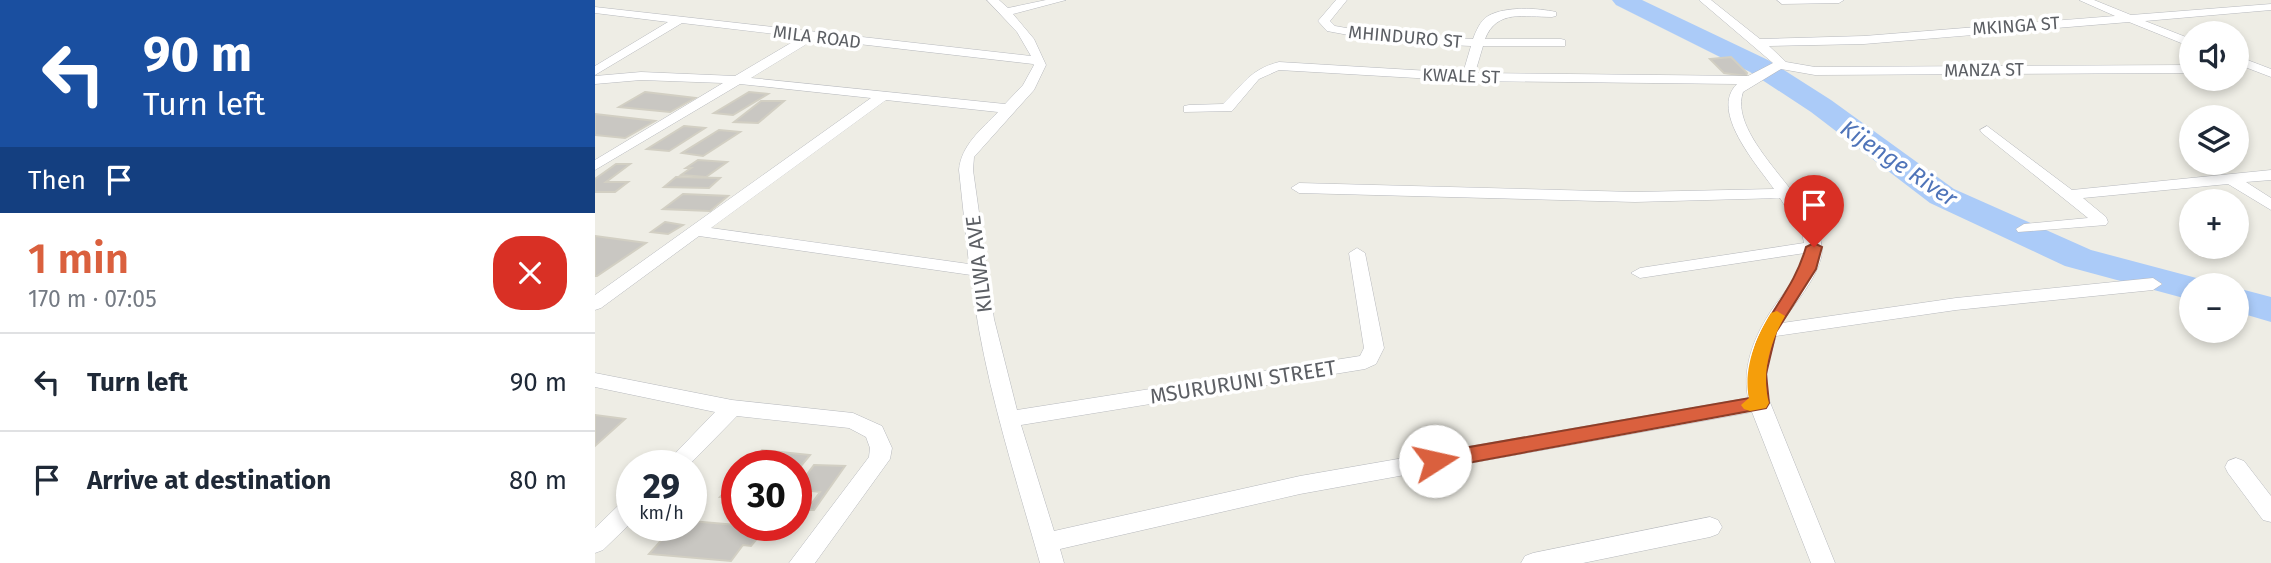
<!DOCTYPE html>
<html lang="en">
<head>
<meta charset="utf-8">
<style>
	:root { --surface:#fff; --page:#f2f2f3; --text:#1f2937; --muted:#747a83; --line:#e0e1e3; --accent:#da603e }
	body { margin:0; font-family:"Fira Sans",sans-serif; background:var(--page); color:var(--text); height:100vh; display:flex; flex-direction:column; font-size:26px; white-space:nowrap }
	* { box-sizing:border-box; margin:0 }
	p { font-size:23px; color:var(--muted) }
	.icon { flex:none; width:38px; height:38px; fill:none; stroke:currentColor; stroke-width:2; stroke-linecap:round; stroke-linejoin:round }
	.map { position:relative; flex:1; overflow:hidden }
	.drawer { display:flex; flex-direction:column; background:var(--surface); width:595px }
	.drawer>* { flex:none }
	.hud { background:#1a4fa0; color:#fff; overflow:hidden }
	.buttons { position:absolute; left:1584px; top:21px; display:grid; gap:14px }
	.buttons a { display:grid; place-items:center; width:70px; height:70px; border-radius:50%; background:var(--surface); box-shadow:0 4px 10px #0003; font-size:35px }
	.speed { position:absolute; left:21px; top:450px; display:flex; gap:14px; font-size:35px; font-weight:700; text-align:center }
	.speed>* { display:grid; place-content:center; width:91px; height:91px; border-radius:50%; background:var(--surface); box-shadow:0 4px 10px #0003; line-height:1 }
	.speed small { font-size:18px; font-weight:400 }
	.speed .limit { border:10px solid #d22; background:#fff; color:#111 }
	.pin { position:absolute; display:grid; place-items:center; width:60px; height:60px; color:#fff; margin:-72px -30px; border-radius:50% 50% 50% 0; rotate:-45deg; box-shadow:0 0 7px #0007 }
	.pin .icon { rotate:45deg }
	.me { position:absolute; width:77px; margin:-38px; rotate:80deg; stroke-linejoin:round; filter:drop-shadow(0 0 5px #0008) }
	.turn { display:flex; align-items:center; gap:24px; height:147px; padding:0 28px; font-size:32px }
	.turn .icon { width:91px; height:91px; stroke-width:2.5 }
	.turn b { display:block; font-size:49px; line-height:60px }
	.then { display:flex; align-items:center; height:66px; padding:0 28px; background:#0003; gap:14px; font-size:26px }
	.round { display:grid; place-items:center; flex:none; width:74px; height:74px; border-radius:28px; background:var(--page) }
	.overview { display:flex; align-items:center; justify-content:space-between; height:119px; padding:0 28px }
	h1 { font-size:42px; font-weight:600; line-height:52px; color:var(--accent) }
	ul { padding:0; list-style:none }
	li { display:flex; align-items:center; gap:21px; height:98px; padding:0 28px; border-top:2px solid var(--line) }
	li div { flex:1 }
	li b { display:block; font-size:26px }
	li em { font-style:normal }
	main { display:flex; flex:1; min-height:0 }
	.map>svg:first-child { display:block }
</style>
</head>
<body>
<main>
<section class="drawer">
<div class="hud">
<div class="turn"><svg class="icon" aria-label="left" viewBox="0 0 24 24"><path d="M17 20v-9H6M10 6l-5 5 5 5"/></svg><div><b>90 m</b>Turn left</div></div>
<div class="then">Then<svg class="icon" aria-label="arrive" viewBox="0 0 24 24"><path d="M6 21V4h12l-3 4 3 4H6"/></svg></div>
</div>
<div class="overview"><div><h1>1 min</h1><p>170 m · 07:05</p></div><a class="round" style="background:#d93025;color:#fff"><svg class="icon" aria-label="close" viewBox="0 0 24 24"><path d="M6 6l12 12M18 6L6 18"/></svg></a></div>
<ul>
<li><svg class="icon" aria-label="left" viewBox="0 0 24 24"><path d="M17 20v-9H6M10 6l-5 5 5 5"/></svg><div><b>Turn left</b></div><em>90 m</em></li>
<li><svg class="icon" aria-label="arrive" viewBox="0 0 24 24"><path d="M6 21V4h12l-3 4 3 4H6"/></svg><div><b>Arrive at destination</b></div><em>80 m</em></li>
</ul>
</section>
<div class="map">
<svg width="1676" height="563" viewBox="0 0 1676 563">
	<rect width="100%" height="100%" fill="#eeede5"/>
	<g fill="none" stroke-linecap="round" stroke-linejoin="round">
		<g fill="#abcbf8" fill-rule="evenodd">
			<polygon points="1017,0 1047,0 1173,60 1236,100 1359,189 1496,250 1609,280 1613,285 1596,285 1596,300 1470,266 1335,203 1216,112 1155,72 1021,5"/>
			<polygon points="1642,288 1676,297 1676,322 1642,312"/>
		</g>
	</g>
	<g fill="#c9c7c2" stroke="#d2cfc3" stroke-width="2">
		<polygon points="1136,57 1152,73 1151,76 1129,73 1115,59"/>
		<polygon points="50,92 100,98 75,112 24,107"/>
		<polygon points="154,92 173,94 138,115 119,113"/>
		<polygon points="166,101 189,101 163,123 139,122"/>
		<polygon points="0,114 60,121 30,138 0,135"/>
		<polygon points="89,126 110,128 74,151 52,149"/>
		<polygon points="124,130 145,132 108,156 87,153"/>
		<polygon points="103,160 132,162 111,177 86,175 96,168 91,168"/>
		<polygon points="21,164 35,164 11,182 33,182 20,192 0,192 0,179"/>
		<polygon points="81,177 125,178 114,188 69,187"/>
		<polygon points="88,194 133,196 115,211 68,209"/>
		<polygon points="70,222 88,225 73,234 56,232"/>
		<polygon points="0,236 51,243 2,276 0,276"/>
		<polygon points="0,415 30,419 0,446"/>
		<polygon points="167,450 215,455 201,472 201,466 153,466"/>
		<polygon points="219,465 250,466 219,510 212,510 225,492 201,489"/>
		<polygon points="142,479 142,499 125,497"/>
		<polygon points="96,521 142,525 173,525 156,546 148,545 136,561 54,554 80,525 96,525"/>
	</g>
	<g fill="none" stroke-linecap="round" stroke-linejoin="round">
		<g stroke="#b7b9bd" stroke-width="1">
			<g id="street">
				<path d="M392 0H404L413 8 451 0H471L418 14 439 39 451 65 439 90 379 157 378 170 399 319 422 410 765 356 769 348 754 253 762 248 770 253 789 348 781 364 770 369 426 425 459 531 705 476 1153 398C1146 363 1163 328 1183 301 1194 286 1206 272 1210 253L1045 278 1036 273 1045 268 1209 243 1207 233 1185 198 1040 202 704 193 696 188 704 183 1040 192 1179 189C1162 165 1114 111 1142 84L873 81 684 70 664 79 637 111 589 112V106L594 105 628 104C649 84 654 70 684 62L868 73 876 46 791 42 732 31 723 21 741 0H752L735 21 740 26 791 35 878 39C881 31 885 21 893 16 910 6 943 8 961 12V16L957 17C929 17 902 9 890 39H966L970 40V46H888L880 73 1153 76 1178 63 1104 0H1116L1165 39 1269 36 1520 16 1484 0H1499L1536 15 1676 4V10L1550 21 1596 39V47L1534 22 1269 44 1174 46 1191 62 1220 67 1596 65V73L1220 75 1186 69 1148 92C1131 143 1238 210 1226 258 1220 282 1200 302 1187 323L1361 298 1558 278 1567 284 1558 290 1361 310 1181 336 1172 367V395L1240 563H1216L1157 412 705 494 465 549 469 563H445C418 468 387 374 376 275L104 236 6 308 0 310V295L276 98 145 84 0 170V160L128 83 46 80 0 84V76L46 72 140 76 206 37 87 23 0 75V66L73 22 0 13V7L436 56 422 32ZM220 39 438 64 439 65 428 85 410 104 156 78ZM291 100 403 112C387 129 366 145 364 170L374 264 116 228Z"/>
				<polygon points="1182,0 1249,0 1244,3 1187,4"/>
				<polygon points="1642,56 1676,69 1676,77 1642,64"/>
				<polygon points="1392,126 1477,190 1676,170 1676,180 1651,182 1676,198 1676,210 1633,184 1488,198 1511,217 1513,222 1511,225 1423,232 1421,229 1429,224 1493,218 1387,133 1385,130"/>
				<polygon points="0,373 137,400 258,413 287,426 297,448 295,459 220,563 194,563 274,457 275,448 271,437 254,428 142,416 93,466 68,466 120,412 0,387"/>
				<polygon points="1641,458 1649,461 1676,496 1676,522 1668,520 1633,473 1630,467 1633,461"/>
				<polygon points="37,498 37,522 8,550 0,553 0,528 29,500"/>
				<polygon points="1115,517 1123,520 1127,527 1123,534 1115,537 988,563 926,563 930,556 938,553"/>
			</g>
		</g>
		<use href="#street" fill="#fff" fill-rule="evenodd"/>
	</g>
	<path fill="#da603e" stroke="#8e3e28" stroke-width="2" d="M1219 243 1227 247 1221 269 1181 332 1171 374 1174 403 1171 408 840 469 833 467 830 461 833 456 840 453 1155 398C1149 326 1194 307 1211 247Z"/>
	<path fill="#f59e0b" d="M1182 311 1190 316C1175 342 1166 374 1174 403L1171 408 1155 411 1149 409 1146 405 1154 398C1148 369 1161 337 1176 313Z"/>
	<g text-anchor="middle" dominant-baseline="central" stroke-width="7" stroke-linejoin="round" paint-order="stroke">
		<g font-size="18" fill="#5c5f64" stroke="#fff">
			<text transform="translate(1421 26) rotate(-4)">MKINGA ST</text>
			<text transform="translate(222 37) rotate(7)">MILA ROAD</text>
			<text transform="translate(810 37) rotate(5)">MHINDURO ST</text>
			<text transform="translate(1389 70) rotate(-1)">MANZA ST</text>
			<text transform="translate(866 76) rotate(2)">KWALE ST</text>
		</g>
		<g font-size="21" fill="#5c5f64" stroke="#fff">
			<text transform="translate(384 264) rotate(-97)">KILWA AVE</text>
			<text transform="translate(648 382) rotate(-9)">MSURURUNI STREET</text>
		</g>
		<g font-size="23" font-style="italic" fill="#4f74b9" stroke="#fff">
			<text transform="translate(1304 163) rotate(34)">Kijenge River</text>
		</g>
	</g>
</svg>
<div class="buttons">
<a><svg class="icon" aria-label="sound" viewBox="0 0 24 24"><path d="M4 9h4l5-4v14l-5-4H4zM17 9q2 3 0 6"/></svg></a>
<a><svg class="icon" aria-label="layers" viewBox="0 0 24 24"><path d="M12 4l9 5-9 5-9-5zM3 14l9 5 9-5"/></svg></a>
<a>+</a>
<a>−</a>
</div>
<div class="speed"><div>29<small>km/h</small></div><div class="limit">30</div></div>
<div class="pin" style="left:1219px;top:247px;background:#d93025"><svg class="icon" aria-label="arrive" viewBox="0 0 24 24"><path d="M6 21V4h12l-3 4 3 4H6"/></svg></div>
<svg class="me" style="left:840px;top:461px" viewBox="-20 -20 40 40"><circle r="19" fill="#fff"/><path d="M0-13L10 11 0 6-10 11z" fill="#da603e"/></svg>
</div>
</main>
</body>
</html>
